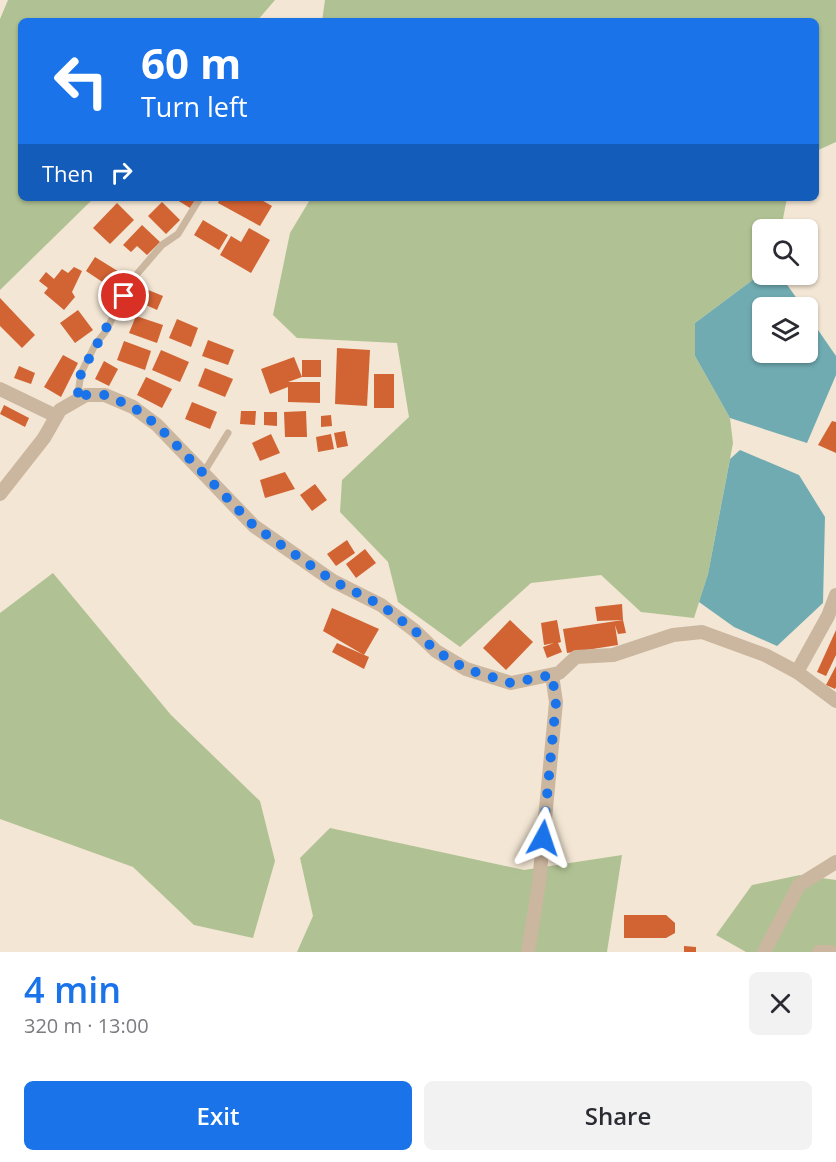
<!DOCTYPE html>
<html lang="en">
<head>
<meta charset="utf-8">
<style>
	:root { --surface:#fff; --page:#f2f2f3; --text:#2b2b33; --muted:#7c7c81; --accent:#1a73e8 }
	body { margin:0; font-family:"Open Sans",sans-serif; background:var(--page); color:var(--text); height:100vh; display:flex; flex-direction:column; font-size:22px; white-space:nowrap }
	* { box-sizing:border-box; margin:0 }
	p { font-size:20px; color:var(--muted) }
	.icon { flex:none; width:33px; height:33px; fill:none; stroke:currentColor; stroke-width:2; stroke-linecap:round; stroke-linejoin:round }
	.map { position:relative; height:952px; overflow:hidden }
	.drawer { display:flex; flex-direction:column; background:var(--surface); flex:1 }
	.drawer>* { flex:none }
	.hud { position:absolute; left:18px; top:18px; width:801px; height:183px; border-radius:9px; box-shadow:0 2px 4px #0004; background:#1a73e8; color:#fff; overflow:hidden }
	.tools { position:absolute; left:752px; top:219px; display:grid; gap:12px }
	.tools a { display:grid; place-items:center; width:66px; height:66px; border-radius:9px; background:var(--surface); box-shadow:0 2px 4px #0004; font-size:30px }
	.pin { position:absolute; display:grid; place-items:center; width:51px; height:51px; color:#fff; margin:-26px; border:3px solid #fff; border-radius:50%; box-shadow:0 2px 6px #0007 }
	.me { position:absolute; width:66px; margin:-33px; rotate:5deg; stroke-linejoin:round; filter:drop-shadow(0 0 4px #0008) }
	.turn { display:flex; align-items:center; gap:21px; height:126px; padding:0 24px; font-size:27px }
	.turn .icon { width:78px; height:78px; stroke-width:2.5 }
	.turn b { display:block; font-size:42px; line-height:51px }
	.then { display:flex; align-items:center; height:57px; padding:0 24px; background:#0003; gap:12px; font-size:22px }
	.round { display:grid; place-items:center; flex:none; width:63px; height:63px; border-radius:9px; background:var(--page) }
	.overview { display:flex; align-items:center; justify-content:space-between; height:102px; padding:0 24px }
	h1 { font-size:36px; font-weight:600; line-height:45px; color:var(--accent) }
	.button { display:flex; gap:12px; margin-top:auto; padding:12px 24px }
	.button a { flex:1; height:69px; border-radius:9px; background:var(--accent); color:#fff; font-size:24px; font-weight:600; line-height:69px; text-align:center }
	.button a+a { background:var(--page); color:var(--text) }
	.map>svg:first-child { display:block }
</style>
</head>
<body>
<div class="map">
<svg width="836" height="952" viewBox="0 0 836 952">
	<rect width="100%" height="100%" fill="#f3e6d4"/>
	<g fill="#b0c293">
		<polygon points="8,0 275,0 257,21 21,21 21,198 94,198 0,290 0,19"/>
		<polygon points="325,0 836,0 836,142 816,151 816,21 322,21"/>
		<polygon points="311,198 787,198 781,229 762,230 762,273 695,323 695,356 730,418 733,443 708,574 694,618 641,612 601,575 531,583 460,647 398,602 388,562 340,512 342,480 409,417 397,343 297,338 273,315 290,233"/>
		<polygon points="53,573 171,715 260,801 275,861 253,938 194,925 133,867 0,819 0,613"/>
		<polygon points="330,828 524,870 622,855 607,952 297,952 313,916 300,858"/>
		<polygon points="800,875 836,880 836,952 746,952 716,935 752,885"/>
	</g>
	<g fill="#70abb2">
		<polygon points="762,273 780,275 803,307 762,308 762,352 807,352 807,314 836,356 836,375 807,443 730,418 695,356 695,323"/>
		<polygon points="740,450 799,475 825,517 823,603 777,646 734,627 699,602 708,574 730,459"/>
	</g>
	<g fill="#d26333">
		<polygon points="174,198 197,198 190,208"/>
		<polygon points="220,198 258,198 272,206 260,226 218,203"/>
		<polygon points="162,202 180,220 166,234 148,216"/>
		<polygon points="117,203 134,220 110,244 93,228"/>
		<polygon points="203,220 228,235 219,250 194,235"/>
		<polygon points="142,225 160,242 147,255 137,246 131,252 123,245"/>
		<polygon points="249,228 270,240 251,273 220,255 231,236 241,242"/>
		<polygon points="95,257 129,278 114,300 102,292 107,285 86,271"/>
		<polygon points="74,267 82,271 72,292 75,297 64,310 44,293 48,288 39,281 46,272 54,279 62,269 68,273"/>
		<polygon points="141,287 163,296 157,310 135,300"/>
		<polygon points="0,298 35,335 22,348 0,326"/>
		<polygon points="78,310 93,330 75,343 60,323"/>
		<polygon points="136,316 163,325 157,343 129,333"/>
		<polygon points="177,319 198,328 191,347 169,338"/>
		<polygon points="208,340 234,350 228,365 202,356"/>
		<polygon points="124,341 151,351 145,370 117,360"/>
		<polygon points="337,348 370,350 367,406 335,404"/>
		<polygon points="161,350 189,362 180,382 152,370"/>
		<polygon points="63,355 78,363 61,397 44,387"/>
		<polygon points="294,357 302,377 288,382 320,382 320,403 288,402 288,387 270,394 261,369"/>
		<rect x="302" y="360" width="19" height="17"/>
		<polygon points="104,361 118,369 109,386 95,379"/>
		<polygon points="19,366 35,373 31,384 14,378"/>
		<polygon points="205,368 233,379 225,397 198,386"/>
		<rect x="374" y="374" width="20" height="34"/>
		<polygon points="146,377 172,389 162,408 137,395"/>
		<polygon points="192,402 217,412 210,429 185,419"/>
		<polygon points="4,405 29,418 25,427 0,414"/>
		<polygon points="241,411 256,411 255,425 240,424"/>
		<polygon points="306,411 307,437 285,437 284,412"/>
		<polygon points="264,412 277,412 277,426 264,425"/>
		<polygon points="331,415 332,426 321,427 321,416"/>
		<polygon points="832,421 836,422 836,453 818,445"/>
		<polygon points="345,431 348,446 337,448 334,433"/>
		<polygon points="271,434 280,453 260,461 252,443"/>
		<polygon points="331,434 334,449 318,452 316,437"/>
		<polygon points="285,472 295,489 265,498 260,480"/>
		<polygon points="315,484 327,500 312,511 300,495"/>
		<polygon points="347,540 355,553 336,566 327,554"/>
		<polygon points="365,549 376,563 356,578 346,564"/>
		<polygon points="622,604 623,620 597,621 595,607"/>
		<polygon points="332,608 379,629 364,655 323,631"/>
		<polygon points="510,620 533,642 506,670 483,648"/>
		<polygon points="557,620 561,642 558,643 562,652 547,658 543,647 554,643 544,645 541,623"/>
		<polygon points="623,620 626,633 618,634 615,625 618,645 567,653 563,629"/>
		<polygon points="836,630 836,655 826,676 817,672"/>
		<polygon points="337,643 369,657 364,669 332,652"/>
		<polygon points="836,666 836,687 835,689 826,685"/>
		<polygon points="624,915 666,915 675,923 675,933 666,938 624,938"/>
		<polygon points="684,946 696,947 696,952 684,952"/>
	</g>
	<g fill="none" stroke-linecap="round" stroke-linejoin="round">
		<g stroke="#cbb69f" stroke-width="7">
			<polyline points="77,400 81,373 95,345 106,331 131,281 162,245 178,234 200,198"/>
			<polyline points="204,472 228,433"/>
		</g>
		<g stroke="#cbb69f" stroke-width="14">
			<polyline points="0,389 56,416"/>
			<polyline points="0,494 44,438 60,410 86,395 105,395 133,407 157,425 254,526 333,581 381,605 414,630 436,651 466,669 511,683 559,673 576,657 613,655 673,635 702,632 765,655 797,672 836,701"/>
			<polyline points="797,672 828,616 836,595"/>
			<polyline points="528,952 539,883 556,702 552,675"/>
			<polyline points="764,952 799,885 836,862"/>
			<polyline points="819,952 830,952"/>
		</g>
	</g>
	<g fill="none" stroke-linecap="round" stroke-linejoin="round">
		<polyline stroke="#1a73e8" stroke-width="10" stroke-dasharray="0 18" points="124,296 81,373 77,400 86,395 105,395 133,407 157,425 254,526 333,581 381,605 414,630 436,651 466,669 511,683 552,675 556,702 543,838"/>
	</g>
</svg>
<div class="tools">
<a><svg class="icon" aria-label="search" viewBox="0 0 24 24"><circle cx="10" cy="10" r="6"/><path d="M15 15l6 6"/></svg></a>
<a><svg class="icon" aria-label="layers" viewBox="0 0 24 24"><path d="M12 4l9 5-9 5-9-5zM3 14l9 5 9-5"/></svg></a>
</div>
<div class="pin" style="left:124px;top:296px;background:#d93025"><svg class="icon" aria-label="arrive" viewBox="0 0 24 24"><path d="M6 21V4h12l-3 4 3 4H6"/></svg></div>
<svg class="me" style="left:543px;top:838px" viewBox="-20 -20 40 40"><path d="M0-17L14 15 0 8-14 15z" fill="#1a73e8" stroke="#fff" stroke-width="4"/></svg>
<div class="hud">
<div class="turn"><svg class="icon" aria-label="left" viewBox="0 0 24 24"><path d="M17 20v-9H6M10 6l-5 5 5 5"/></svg><div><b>60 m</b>Turn left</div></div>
<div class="then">Then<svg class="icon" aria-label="right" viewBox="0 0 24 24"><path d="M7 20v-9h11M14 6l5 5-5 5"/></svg></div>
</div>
</div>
<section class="drawer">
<div class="overview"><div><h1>4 min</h1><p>320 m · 13:00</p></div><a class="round"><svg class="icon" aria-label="close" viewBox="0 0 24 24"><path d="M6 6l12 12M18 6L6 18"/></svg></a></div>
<div class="button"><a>Exit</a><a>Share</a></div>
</section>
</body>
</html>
